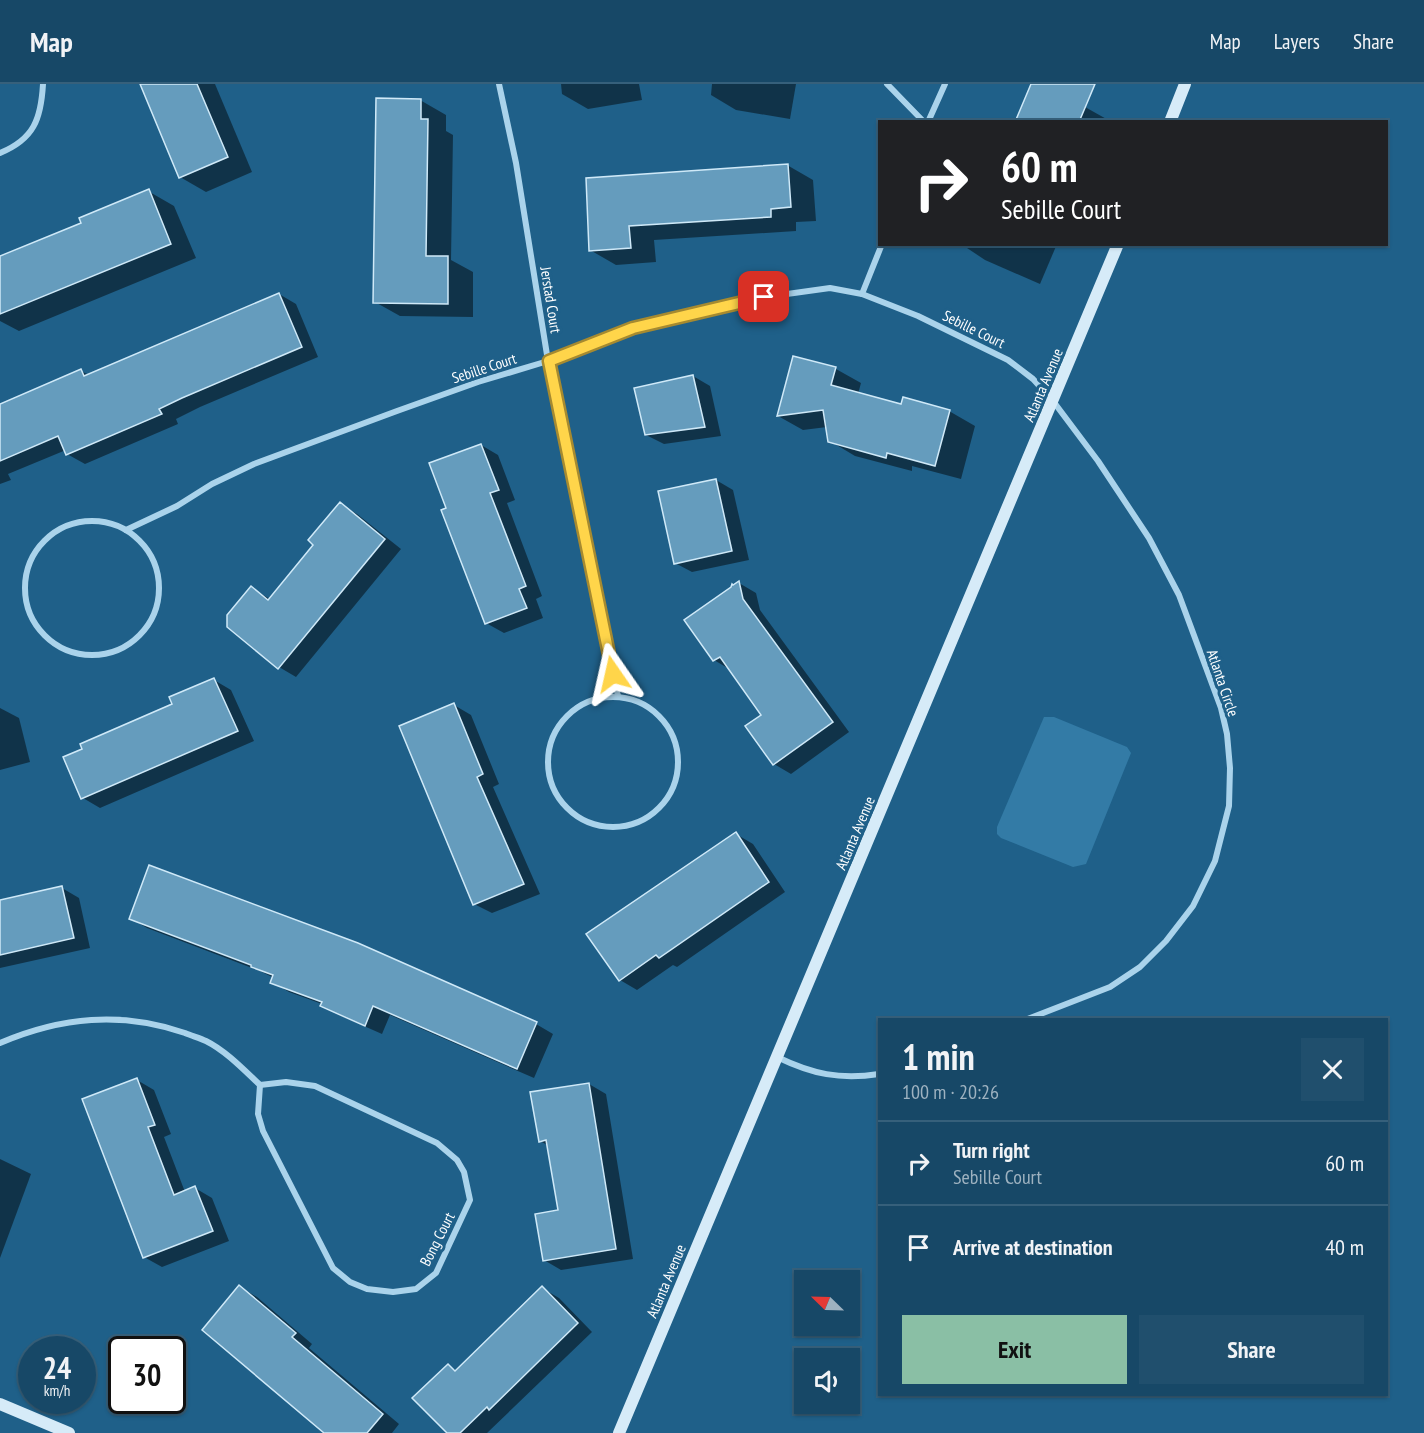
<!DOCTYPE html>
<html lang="en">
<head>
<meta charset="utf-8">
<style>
	:root { --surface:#174867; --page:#204f6d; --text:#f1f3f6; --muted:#9eb2c0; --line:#36607b; --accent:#8abfa5 }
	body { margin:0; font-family:"PT Sans Narrow",sans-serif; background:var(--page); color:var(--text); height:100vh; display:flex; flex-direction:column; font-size:22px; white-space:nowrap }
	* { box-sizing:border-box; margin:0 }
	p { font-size:20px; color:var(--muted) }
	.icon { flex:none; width:33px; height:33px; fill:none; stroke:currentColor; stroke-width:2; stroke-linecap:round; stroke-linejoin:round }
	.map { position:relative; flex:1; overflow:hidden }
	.sheet { position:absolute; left:878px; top:934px; width:510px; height:378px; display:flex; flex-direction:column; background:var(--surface); border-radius:0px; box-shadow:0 2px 4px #0004,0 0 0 2px var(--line) }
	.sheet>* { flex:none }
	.guide { position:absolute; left:878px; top:36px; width:510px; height:126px; border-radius:0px; box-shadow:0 2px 4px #0004,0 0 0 2px var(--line); background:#202124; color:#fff; overflow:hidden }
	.needle { width:39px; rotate:293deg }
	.fabs { position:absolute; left:794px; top:1186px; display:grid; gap:12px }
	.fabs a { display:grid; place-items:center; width:66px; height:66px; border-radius:0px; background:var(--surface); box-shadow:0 2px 4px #0004,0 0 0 2px var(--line); font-size:30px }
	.speed { position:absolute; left:18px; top:1252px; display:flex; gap:12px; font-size:30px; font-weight:700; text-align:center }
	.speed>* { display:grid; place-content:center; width:78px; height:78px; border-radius:50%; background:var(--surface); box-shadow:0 2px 4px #0004,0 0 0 2px var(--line); line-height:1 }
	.speed small { font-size:15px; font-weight:400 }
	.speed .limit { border:3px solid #111; border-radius:9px; background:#fff; color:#111 }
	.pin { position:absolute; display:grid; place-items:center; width:51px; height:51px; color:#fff; margin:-26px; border-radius:12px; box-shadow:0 3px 9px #0006 }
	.me { position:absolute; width:66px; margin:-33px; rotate:349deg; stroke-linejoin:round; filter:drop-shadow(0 0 4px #0008) }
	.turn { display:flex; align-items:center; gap:21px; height:126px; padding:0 24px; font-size:27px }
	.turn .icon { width:78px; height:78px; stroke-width:2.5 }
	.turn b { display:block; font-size:42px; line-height:51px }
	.round { display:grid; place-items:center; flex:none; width:63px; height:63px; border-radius:0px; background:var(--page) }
	.overview { display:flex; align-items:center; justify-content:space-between; height:102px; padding:0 24px }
	h1 { font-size:36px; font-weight:800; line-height:45px }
	.primary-button { display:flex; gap:12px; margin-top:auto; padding:12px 24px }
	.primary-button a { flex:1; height:69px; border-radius:0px; background:var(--accent); color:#111; font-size:24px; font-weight:800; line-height:69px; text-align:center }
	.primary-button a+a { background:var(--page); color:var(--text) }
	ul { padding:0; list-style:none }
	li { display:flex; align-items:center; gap:18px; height:84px; padding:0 24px; border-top:2px solid var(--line) }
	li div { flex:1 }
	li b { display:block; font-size:22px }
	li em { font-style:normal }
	header { display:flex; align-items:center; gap:36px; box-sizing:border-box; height:84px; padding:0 30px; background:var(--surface); border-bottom:2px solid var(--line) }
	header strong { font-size:28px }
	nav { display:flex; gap:33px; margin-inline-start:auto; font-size:21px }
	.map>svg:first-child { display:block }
</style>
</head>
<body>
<header>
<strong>Map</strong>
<nav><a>Map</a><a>Layers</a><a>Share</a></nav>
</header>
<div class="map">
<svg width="1424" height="1349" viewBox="0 0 1424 1349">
	<rect width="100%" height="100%" fill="#1f6089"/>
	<polygon fill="#337ba6" points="1044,633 1054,633 1127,663 1131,669 1086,780 1073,783 1001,754 997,750 997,743"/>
	<g fill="#0007">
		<polygon points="141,0 215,0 252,88 206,108 180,93"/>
		<polygon points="561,0 639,0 642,16 588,25 562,10"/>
		<polygon points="712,0 796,0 790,35 736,26 711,11"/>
		<polygon points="420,16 446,31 446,47 453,51 451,176 473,188 473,233 400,232 375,218"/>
		<polygon points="1085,23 1110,37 1016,38"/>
		<polygon points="787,81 813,96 816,137 796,138 796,147 654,156 656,178 616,181 590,166 587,95"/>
		<polygon points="148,107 174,122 196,174 19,247 0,237 0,174 83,140"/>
		<polygon points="961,160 1057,160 1040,200 985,176"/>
		<polygon points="279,210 296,220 318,273 200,323 176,335 178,340 85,380 67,370 66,366 8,390 11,396 0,400 0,321 81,287 89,291"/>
		<polygon points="836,285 861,299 858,310 902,322 949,327 975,342 961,395 912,382 912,387 855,372 830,357 827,343 803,346 778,332"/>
		<polygon points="693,292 710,302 721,352 664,360 646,351"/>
		<polygon points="481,361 498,371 515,416 507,419 542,512 536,515 543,534 504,549 486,539 448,425"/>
		<polygon points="716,396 733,406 749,476 692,488 675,479"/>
		<polygon points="340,420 357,430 401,465 296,593 279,583 251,504 270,515 315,460"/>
		<polygon points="739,499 756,509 760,526 849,648 791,690 774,680 763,631 731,586 714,576"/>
		<polygon points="214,596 231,606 254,657 100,724 83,714 65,674 174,621"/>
		<polygon points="454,621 471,631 499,700 493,703 540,810 492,829 474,820"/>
		<polygon points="0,624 19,634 30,678 0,686"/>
		<polygon points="736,750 753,760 785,808 677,883 673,881 637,906 620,896"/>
		<polygon points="62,804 79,814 90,864 0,884 0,818"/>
		<polygon points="130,834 357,860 536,940 553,950 534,994 390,931 382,950 339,931 322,920 289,908 272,898 274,894 260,887 147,844"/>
		<polygon points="137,996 154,1006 171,1050 164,1053 185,1108 195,1104 212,1114 229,1157 162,1183 144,1173"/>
		<polygon points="589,1000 606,1010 633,1175 561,1186 544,1176 559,1127 549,1062 540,1057"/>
		<polygon points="0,1075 31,1090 0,1174"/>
		<polygon points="240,1203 257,1213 312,1260 309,1264 399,1340 392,1349 326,1349"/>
		<polygon points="542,1204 559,1214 592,1248 487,1349 449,1349 448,1282 457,1287"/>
	</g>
	<g fill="#659cbd" stroke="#cfe9f8" stroke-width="1.5">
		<polygon points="140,0 197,0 228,73 179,94"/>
		<polygon points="1031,0 1095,0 1079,38 1015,38"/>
		<polygon points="376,14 421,15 421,35 428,35 426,172 448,172 448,220 373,219"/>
		<polygon points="788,80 791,123 771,125 771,133 629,142 631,164 589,167 586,94"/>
		<polygon points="149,105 171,160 0,230 0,172 81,139 79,134"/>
		<polygon points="279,209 302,263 182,314 159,325 162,330 66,371 58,352 0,377 0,320 81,285 84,292"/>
		<polygon points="793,272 836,283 831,301 901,320 903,313 950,326 935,382 887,369 886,374 828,358 823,326 777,332"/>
		<polygon points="693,291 705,343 645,351 634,304"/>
		<polygon points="481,360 499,406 490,409 526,502 519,505 527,524 485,540 441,426 446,424 429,379"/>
		<polygon points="716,395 732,467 674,480 658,407"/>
		<polygon points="340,418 385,455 278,585 227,543 227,531 251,502 268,516 313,461 308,456"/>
		<polygon points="739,497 743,515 833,638 773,681 745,642 761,631 720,573 713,577 684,536 731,503 732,500 733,501"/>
		<polygon points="214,594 238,647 81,715 63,673 82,665 80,660 172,620 169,613"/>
		<polygon points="454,619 483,690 477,693 524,800 473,821 399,642"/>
		<polygon points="736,748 769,798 659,874 656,871 619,897 586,850"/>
		<polygon points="149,781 358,859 537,938 517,985 373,922 365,942 320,922 322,918 270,899 273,891 251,883 251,881 129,835"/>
		<polygon points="62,802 74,854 0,871 0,816"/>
		<polygon points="137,994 155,1041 148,1043 174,1111 195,1102 213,1147 143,1174 82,1015"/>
		<polygon points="589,999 616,1165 543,1177 535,1130 558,1126 546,1056 539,1058 530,1008"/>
		<polygon points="239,1201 296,1249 292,1253 383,1330 367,1349 324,1349 202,1246"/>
		<polygon points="542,1202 578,1239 489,1326 487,1323 460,1349 447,1349 412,1314 448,1280 455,1287"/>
	</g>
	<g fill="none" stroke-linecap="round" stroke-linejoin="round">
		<g stroke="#aad3eb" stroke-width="6">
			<polyline points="499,0 516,79 548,277 618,612"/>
			<polyline points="887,0 924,38"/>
			<polyline points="928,38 945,0"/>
			<path d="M0 69C34 55 41 35 43 0"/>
			<polyline points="862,210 882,160"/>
			<circle cx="92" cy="504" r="67"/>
			<polyline points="126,446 177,422 212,400 254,380 397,327 478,298 548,277 633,244 744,216 830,204 862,210 918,232 1008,276 1033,295 1053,317 1098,377 1149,454 1179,511 1221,624 1227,650 1230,684 1229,722 1215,777 1193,822 1166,857 1140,883 1110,903 1025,936"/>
			<circle cx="613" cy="678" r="65"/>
			<path d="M0 959C61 933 121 927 185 949 192 952 200 954 206 957 226 967 244 986 260 1001"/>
			<path d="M777 973C812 990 840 996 879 990"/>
			<polygon points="286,998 315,1002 437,1059 457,1076 464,1088 470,1116 436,1189 416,1205 393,1208 367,1205 350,1198 333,1184 263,1047 258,1030 260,1001"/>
		</g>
		<g stroke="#d6ebf8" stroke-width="12">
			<polyline points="1170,38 1185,0"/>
			<polyline points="0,1320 69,1349"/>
			<polyline points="619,1349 1118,160"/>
		</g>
	</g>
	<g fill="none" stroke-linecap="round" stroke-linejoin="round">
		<g stroke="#a68a30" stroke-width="15">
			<polyline id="route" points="613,590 549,277 633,244 764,213"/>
		</g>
		<use href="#route" stroke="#ffd54a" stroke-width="10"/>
	</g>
	<g text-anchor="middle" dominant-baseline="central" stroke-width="6" stroke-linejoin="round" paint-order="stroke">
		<g font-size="15" fill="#fff" stroke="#1f6089">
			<text transform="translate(551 216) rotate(81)">Jerstad Court</text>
			<text transform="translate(974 245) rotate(26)">Sebille Court</text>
			<text transform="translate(484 284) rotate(-18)">Sebille Court</text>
			<text transform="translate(1043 301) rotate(-67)">Atlanta Avenue</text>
			<text transform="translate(1223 599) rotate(71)">Atlanta Circle</text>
			<text transform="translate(855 749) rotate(-67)">Atlanta Avenue</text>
			<text transform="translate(437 1155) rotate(-63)">Bong Court</text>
			<text transform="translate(666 1197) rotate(-67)">Atlanta Avenue</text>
		</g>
	</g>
</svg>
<div class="fabs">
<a><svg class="needle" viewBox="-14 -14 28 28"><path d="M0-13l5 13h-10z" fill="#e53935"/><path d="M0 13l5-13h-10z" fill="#9eb2c0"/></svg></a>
<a><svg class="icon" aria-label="sound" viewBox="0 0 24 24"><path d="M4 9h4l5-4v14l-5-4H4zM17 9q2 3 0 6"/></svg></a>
</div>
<div class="speed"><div>24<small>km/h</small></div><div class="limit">30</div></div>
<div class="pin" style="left:764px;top:213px;background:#d93025"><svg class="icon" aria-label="arrive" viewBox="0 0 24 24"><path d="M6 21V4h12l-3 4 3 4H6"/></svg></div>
<svg class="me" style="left:613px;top:590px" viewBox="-20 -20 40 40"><path d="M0-17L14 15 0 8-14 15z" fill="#ffd54a" stroke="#fff" stroke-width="4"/></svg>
<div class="guide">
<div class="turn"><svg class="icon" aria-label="right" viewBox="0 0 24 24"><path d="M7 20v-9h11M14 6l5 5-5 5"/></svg><div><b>60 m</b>Sebille Court</div></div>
</div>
<section class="sheet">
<div class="overview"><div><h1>1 min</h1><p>100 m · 20:26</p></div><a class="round"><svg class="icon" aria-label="close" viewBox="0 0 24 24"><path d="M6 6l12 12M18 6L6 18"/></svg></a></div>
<ul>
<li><svg class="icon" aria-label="right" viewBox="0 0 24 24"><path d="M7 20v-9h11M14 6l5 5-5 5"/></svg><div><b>Turn right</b><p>Sebille Court</p></div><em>60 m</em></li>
<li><svg class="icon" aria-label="arrive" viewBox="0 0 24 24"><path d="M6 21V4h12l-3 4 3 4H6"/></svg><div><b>Arrive at destination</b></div><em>40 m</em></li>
</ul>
<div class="primary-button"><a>Exit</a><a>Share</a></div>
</section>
</div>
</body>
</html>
